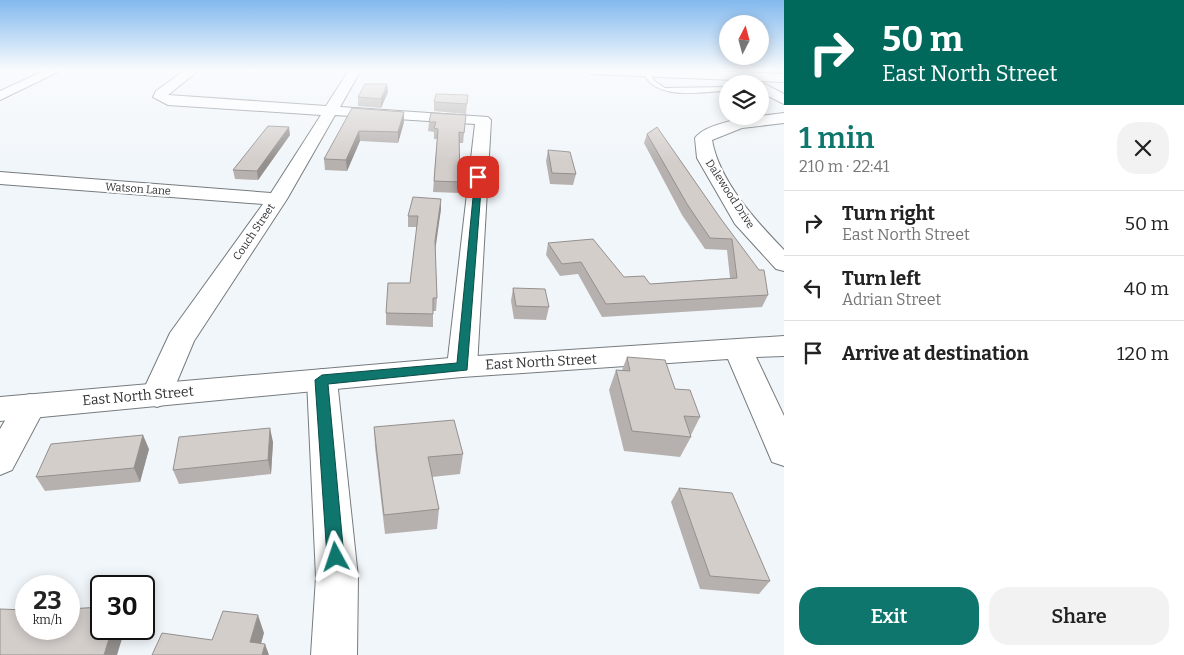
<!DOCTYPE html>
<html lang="en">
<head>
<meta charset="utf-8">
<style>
	:root { --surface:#fff; --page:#f2f2f2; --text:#222; --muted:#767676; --line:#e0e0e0; --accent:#0f766e }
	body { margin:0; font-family:Bitter,serif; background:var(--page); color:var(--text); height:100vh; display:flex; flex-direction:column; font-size:19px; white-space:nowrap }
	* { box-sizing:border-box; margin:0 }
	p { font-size:16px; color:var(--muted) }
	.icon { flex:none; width:28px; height:28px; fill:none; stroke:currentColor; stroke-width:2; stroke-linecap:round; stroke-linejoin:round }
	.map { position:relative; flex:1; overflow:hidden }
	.side { display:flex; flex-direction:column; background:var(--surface); width:400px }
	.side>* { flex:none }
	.hud { background:#00695c; color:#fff; overflow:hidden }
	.needle { width:32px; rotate:6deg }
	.fabs { position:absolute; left:719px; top:15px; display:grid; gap:10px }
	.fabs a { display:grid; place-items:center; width:50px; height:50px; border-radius:50%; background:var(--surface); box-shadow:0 2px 12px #0003; font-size:25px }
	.speed { position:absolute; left:15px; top:575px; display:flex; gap:10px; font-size:25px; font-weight:700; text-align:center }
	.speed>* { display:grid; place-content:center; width:65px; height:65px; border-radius:50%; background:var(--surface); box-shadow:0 2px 12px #0003; line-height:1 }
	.speed small { font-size:12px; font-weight:400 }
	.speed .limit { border:2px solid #111; border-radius:8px; background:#fff; color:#111 }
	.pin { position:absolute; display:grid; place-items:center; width:42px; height:42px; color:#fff; margin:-21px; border-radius:10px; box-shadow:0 2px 8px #0006 }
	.me { position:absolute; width:55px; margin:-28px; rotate:355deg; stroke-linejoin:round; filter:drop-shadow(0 0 4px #0008) }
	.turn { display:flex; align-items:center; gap:18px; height:105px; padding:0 15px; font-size:22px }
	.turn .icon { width:65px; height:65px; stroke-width:2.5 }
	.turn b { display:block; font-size:35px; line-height:42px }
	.round { display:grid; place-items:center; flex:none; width:52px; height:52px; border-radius:20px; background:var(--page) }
	.headline { display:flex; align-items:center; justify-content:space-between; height:85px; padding:0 15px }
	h1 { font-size:30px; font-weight:600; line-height:38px; color:var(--accent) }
	.primary-button { display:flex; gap:10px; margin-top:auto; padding:10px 15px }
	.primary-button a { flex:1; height:58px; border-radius:20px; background:var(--accent); color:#fff; font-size:20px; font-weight:600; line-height:58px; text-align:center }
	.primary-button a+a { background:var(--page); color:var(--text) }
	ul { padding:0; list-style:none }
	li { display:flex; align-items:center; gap:15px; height:65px; padding:0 15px; border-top:1px solid var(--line) }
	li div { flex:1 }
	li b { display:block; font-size:19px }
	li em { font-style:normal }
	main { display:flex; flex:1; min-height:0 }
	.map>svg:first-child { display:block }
</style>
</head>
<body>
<main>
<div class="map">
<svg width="784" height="655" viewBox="0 0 784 655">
	<rect width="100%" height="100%" fill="#f1f6fa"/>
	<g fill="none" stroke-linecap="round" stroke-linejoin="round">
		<g stroke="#767b7e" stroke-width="2">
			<path id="lane" d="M646 70 656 82 665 88 728 87V91C701 91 655 102 643 72Z"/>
		</g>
		<g stroke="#767b7e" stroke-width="2">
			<g id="street">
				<polygon points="46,70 62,70 0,100 0,91"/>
				<polygon points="185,70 199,70 168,95 326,106 349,70 361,70 340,107 488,117 491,120 477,367 473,374 462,377 451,374 447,367 475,124 335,115 287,199 194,341 168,403 157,407 146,403 141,395 170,333 263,204 0,184 0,172 271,193 321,115 168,105 153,97 156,91"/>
				<polygon points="735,70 748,70 761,82 784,94 784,104 760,92 760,84 748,84"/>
				<path d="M784 113V123L742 128 712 140C719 181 756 221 784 250V271L776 269 735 224 697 158 695 138C708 120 763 116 784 113Z"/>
				<polygon points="322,369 333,372 337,380 358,577 357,655 311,655 316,577 307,380 311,372"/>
				<polygon points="30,394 41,397 46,406 12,470 0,475 0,429 19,397"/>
			</g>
		</g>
		<g stroke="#767b7e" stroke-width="2">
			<g id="secondary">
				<polygon points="585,70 684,70 784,74 784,82 591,74"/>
				<polygon points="784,336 784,356 756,357 784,416 784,466 772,462 728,359 462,377 0,421 0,397 462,357"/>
			</g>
		</g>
		<use href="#lane" fill="#fff" fill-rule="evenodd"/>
		<use href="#street" fill="#fff" fill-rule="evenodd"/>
		<use href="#secondary" fill="#fff" fill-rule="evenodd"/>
	</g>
	<g fill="#b6b1af">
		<polygon points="387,84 388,92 381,108 358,106 358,97"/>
		<polygon points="468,95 466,114 434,111 434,102"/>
		<polygon points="352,108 404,112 404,122 398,143 360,141 347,171 325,170 324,159"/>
		<polygon points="466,115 463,143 459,143 460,182 459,193 433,192 437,139 434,139 434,132 428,131 429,122"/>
		<polygon points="647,134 721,219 768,295 762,307 602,317 578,274 560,276 546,255 548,243 624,277 650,284 730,278 727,250 705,249 682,215 644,143"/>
		<polygon points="290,135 258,180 235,179 233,170"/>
		<polygon points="548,150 576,174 573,185 550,184 546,161"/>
		<polygon points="441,209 435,246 437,298 436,311 433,311 433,327 386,325 386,313 410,283 417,227 408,227 408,216"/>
		<polygon points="513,288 549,307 546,320 514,319 511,301"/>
		<polygon points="627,357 675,389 700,417 691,435 691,437 680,457 624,451 609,390 616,370 622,370"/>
		<polygon points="374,427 463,454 460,474 432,477 439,509 437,529 385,534 375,447"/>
		<polygon points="273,442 271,474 179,484 173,470"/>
		<polygon points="149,449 140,482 45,491 36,477"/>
		<polygon points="679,488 770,581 759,594 700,589 671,502"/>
	</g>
	<g fill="#94908e">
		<polygon points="387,84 388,92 381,108 381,99"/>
		<polygon points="404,112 404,122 398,143 398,132"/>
		<polygon points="289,127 290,135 258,180 257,171"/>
		<polygon points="359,131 360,141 347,171 346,160"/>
		<polygon points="441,199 441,209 435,252 435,241"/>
		<polygon points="270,428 273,442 271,474 268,460"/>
		<polygon points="143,435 149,449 140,482 134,468"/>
		<polygon points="258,615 264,633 258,655 250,642"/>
		<polygon points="112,629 125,629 117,655 104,655"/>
		<polygon points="265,644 269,655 262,655"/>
	</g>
	<g fill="#d4cecb" stroke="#94908e">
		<polygon points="365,84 387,84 381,99 358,97"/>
		<polygon points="436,94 468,95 467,104 434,102"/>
		<polygon points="352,108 404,112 398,132 359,131 346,160 324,159"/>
		<polygon points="431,113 466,115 464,133 459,132 460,182 434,181 438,129 434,128 436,122 429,122"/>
		<polygon points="268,126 289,127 257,171 233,170"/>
		<polygon points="657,127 721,219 759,270 764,270 768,295 606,304 581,262 562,264 548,243 593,239 624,277 644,276 650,284 737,278 732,239 710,238 687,204 647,134"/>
		<polygon points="548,150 570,152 576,174 552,173"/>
		<polygon points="413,197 441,199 435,241 437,298 433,298 433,314 386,313 388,283 410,283 418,216 408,216"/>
		<polygon points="513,288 545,289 549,307 516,306"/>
		<polygon points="627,357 665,360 675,389 690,390 700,417 684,416 691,437 632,431 616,370 630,371"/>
		<polygon points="454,420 463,454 428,457 439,509 384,515 374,427"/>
		<polygon points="270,428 268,460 173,470 179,437"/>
		<polygon points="143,435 134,468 36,477 51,444"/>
		<polygon points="679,488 732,493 770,581 710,576"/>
		<polygon points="101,607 101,629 112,629 104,655 0,655 0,609 26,610 26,629 69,629 69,609"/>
		<polygon points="223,611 258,615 250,642 265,644 262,655 152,655 162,633 212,640"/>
	</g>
	<linearGradient id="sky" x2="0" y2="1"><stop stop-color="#82b9ee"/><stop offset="0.43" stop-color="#f9fbfd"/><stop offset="1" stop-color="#f9fbfd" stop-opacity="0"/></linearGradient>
	<rect width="784" height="162" fill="url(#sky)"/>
	<polygon fill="#0f766e" stroke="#0a4d48" points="478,174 482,177 467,370 328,384 344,557 342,563 336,565 330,563 327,557 315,380 322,375 457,363 475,177"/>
	<g text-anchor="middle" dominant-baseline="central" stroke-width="4.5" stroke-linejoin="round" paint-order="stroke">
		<g font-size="11" fill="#313234" stroke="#fff">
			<text transform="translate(138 189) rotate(4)">Watson Lane</text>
			<text transform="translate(730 194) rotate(57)">Dalewood Drive</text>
			<text transform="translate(254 232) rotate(-56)">Couch Street</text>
		</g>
		<g font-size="14" fill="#313234" stroke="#fff">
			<text transform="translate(541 362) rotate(-3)">East North Street</text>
			<text transform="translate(138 396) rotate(-5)">East North Street</text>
		</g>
	</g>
</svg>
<div class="fabs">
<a><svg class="needle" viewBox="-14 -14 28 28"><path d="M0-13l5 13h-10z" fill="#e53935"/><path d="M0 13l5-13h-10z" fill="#767676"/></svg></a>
<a><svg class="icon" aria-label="layers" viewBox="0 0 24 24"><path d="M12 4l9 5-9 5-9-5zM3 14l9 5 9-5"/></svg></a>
</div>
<div class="speed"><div>23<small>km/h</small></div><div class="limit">30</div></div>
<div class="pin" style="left:478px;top:177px;background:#d93025"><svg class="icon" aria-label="arrive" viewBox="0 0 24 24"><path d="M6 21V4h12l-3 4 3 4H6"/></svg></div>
<svg class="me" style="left:336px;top:557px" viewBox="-20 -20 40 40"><path d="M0-17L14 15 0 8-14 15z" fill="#0f766e" stroke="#fff" stroke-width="4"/></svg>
</div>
<section class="side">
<div class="hud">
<div class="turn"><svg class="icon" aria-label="right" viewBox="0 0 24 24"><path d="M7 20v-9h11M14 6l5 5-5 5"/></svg><div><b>50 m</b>East North Street</div></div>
</div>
<div class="headline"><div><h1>1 min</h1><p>210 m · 22:41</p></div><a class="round"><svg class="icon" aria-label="close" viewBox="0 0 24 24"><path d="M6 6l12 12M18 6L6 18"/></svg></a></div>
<ul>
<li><svg class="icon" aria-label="right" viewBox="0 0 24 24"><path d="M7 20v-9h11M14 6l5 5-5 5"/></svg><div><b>Turn right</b><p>East North Street</p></div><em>50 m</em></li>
<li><svg class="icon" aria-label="left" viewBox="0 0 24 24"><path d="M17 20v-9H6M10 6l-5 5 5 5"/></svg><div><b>Turn left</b><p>Adrian Street</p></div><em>40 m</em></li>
<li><svg class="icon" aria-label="arrive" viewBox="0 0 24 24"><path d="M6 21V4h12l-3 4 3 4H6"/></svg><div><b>Arrive at destination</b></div><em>120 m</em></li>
</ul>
<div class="primary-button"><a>Exit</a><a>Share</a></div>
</section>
</main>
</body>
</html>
